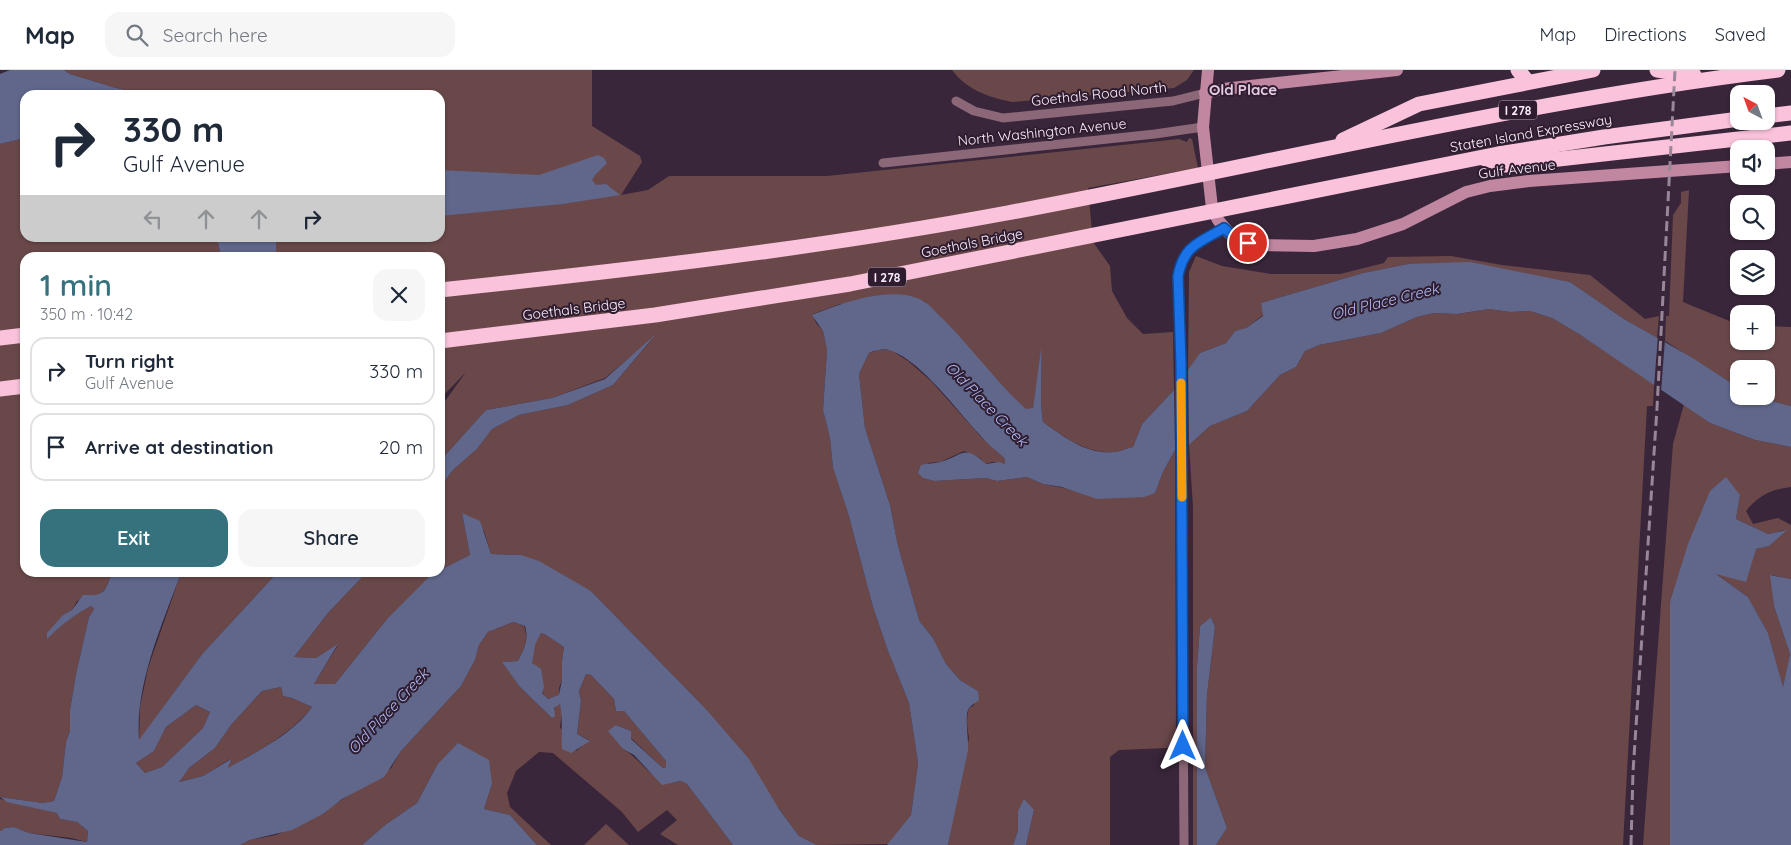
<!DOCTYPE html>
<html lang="en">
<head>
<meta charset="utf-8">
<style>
	:root { --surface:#fff; --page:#f6f6f7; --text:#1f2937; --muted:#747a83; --line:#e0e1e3; --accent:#36727e }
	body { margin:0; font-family:Quicksand,sans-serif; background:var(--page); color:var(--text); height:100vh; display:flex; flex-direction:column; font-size:19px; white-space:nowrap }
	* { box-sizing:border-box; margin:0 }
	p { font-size:16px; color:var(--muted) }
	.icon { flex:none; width:28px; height:28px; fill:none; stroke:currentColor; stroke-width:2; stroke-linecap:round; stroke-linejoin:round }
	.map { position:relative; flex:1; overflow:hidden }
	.details { position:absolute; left:20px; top:182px; width:425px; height:325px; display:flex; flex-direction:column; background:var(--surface); border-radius:15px; box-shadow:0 1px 4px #0004 }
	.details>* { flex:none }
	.hud { position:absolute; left:20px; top:20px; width:425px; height:152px; border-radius:15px; box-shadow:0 1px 4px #0004; background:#fff; color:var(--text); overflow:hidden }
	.needle { width:32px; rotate:319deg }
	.tools { position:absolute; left:1730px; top:15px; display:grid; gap:10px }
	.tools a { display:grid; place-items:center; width:45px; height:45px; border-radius:10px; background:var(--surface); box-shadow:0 1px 4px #0004; font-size:25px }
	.pin { position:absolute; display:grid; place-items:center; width:42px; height:42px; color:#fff; margin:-21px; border:2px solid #fff; border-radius:50%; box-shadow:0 1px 5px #0007 }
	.me { position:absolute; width:55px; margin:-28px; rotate:0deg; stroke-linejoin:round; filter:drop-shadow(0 0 4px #0008) }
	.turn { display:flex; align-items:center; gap:18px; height:105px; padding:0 20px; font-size:22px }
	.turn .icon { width:65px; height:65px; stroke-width:2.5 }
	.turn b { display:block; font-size:35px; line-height:42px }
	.lanes { display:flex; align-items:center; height:48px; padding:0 20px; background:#0003; justify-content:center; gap:25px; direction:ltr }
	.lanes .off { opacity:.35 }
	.round { display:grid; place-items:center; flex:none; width:52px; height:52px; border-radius:15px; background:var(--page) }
	.overview { display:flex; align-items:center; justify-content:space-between; height:85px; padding:0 20px }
	h1 { font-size:30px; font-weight:600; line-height:38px; color:var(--accent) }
	.primary-button { display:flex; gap:10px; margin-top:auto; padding:10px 20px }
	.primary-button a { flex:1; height:58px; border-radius:15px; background:var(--accent); color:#fff; font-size:20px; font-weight:600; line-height:58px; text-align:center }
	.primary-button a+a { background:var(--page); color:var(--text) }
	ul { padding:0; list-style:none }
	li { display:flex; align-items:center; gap:15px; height:68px; margin:0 10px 8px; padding:0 10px; border:2px solid var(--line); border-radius:15px }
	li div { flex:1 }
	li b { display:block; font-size:19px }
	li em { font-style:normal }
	header { display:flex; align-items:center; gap:30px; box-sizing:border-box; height:70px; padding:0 25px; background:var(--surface); border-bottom:1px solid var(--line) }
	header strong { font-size:24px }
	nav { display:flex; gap:28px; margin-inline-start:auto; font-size:18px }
	.search { width:350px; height:45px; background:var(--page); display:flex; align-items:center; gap:12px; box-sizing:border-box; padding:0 18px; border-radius:15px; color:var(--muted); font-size:19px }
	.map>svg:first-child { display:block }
</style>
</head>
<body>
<header>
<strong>Map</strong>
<div class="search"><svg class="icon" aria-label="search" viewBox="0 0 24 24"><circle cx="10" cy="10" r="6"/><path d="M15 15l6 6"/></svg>Search here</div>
<nav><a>Map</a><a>Directions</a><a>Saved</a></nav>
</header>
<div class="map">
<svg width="1791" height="775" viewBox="0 0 1791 775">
	<rect width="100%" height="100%" fill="#39263a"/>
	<g fill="#6a484a">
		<path d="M64 0H592V56L640 86 642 92 621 125 648 120 669 106H827L1179 69 1187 72 1189 68 1192 69 1198 98 1088 118 1093 172 1110 196 1112 221 1127 248 1143 264 1173 262 1174 320 1142 354 1133 377C1127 378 1120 382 1114 382 1087 384 1064 367 1043 352 1039 329 1043 306 1041 282L1033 339H1026C989 306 960 265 924 231L840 234 813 244 816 253 823 261 827 280 823 340 830 368 833 398 848 443 873 537 888 581 909 633 918 693 911 745 889 774 817 775 799 766 705 638 591 521 521 485 491 484 484 461 462 443 470 485 440 500V417L453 400 477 379 492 359 519 345 568 335 613 315 653 268 605 308 552 328 486 340 440 391V338L466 302 440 329V188L276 187V168H440V25H150L116 18 70 4Z"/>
		<path d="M952 0H1194L1187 10 1174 18 1012 32C988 27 967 20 952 0Z"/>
		<path d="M21 69 25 71V168H217L221 187 25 188V502L112 503C103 527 101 525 77 531L72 540 63 545 47 568C61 555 75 544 91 536L94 539 89 547 76 604 70 640V661L66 672 62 707 54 731 43 733 0 727V74Z"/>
		<polygon points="1689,120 1683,232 1739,255 1739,271 1766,271 1766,256 1791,257 1791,336 1752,326 1766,326 1766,299 1739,299 1739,318 1665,271 1666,246 1669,246 1673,145 1681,133 1681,122"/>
		<polygon points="1196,186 1222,196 1271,204 1340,204 1384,193 1388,187 1451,186 1502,195 1590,205 1645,249 1659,246 1657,268 1624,249 1570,212 1523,203 1408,194 1363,203 1261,233 1263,245 1246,258 1235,261 1226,273 1200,283 1188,302 1189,202"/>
		<polygon points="1489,239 1510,242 1530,241 1552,248 1579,264 1654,314 1653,336 1647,336 1623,775 1216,775 1227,758 1205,697 1207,625 1215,557 1211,547 1200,556 1197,597 1197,775 1193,775 1193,437 1189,375 1210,356 1247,341 1280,305 1296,297 1305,281 1319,275 1381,263 1417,247 1434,243 1457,244"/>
		<path d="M878 280H891L908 291 931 311 982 368 1005 389V394L992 392 985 394 980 388 964 381 940 392 928 393 923 408 934 411 986 408 997 411 1027 407 1043 414 1074 420 1155 423 1163 402 1175 380 1176 667 1168 678 1119 680 1110 687V775H1026L1034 740 1018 741V761L1013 775H948L969 668C967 657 966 649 969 638L974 635 978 621 960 610 946 594 933 568 920 552 916 539 898 476 890 435 865 358 859 304 869 283Z"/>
		<path d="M1684 334 1710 353 1755 370 1791 377V417C1772 419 1758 426 1746 441L1753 454 1778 448 1791 455V509L1771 505 1774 536 1790 584 1783 618 1768 563 1748 527 1715 503 1756 479 1769 476 1785 460 1768 464 1736 449 1740 425 1670 532V775H1643L1673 374Z"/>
		<polygon points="181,503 277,503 203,583 139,671 140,637 148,598"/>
		<polygon points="366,503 436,503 387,549 335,614 314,614 338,575 316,588 294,587 328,543"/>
		<path d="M513 552 524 556C529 570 524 579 518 591L503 592 520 617 552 648 558 626 548 629C538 620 531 599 532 585 533 577 537 570 541 563L546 565 564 577 562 591V610L559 618 562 643 560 657 576 681 589 670 577 664 581 631 579 621 586 604 591 605 614 629 616 641H624L666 691V697L663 698 631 668V661L616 655 623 679C643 690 656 720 681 711L687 714 733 775H678L660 764 677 750 667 740 638 762 622 742 553 683 539 682 516 701 507 723 510 737 551 775H537L510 745 484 739 492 714 437 695 417 733 385 755 362 775H240L250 770 276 765 323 744 332 736 391 698 401 681 461 616 475 590 479 575 488 562Z"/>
		<path d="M281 617 283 626 292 628 312 637C290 665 257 681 227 699L230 689 203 706 178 712 189 698 215 678 231 655 262 621Z"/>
		<polygon points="196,635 210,642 203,658 162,697 145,703 136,693 154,681 166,657"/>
		<polygon points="0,729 57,743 60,749 77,752 88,761 87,772 71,768 29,763 14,757 5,758 0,761"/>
		<polygon points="606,754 629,775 584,775"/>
	</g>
	<g fill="#60678b" fill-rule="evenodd">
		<polygon points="10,0 64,0 70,4 116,18 150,25 25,25 25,71 21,69 0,74 0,4"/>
		<polygon points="598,85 604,88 607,93 595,105 592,110 596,115 606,114 620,125 563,134 440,146 440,100 539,105"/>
		<polygon points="217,168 276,168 276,187 221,187"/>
		<path d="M1470 192 1570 212 1624 249 1691 287 1739 318V326H1752L1791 336V377L1755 370 1710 353 1579 264 1552 248 1530 241 1510 242 1489 239 1457 244 1434 243 1417 247 1381 263 1319 275 1305 281 1296 297 1280 305 1247 341 1210 356 1189 375 1175 380 1163 402 1155 423 1144 427 1097 429 1062 417 1043 414 1027 407 997 411 986 408 934 411 923 408 918 403 921 395C927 393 934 394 940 392 963 386 963 373 986 394L999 392 1005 394V389C997 381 987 374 980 365 957 341 923 293 892 281 885 278 876 280 869 283L859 304 865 358 890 435 898 476 916 539 920 552 933 568 946 594 960 610 978 621 979 630C976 633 971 635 969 638 964 645 969 670 968 680L948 775H887L911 745 918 693 909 633 888 581 873 537 848 443 833 398 830 368 823 340 827 280 823 261 812 245C841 233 894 214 923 231 931 235 937 244 943 249 972 278 996 312 1026 339L1033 338 1041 279C1043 303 1039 328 1043 352 1064 367 1087 385 1114 382 1120 382 1127 378 1133 377L1142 354 1174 320 1200 283 1226 273 1235 261 1246 258 1263 246 1261 233 1363 203 1408 194Z"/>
		<polygon points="656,264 613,315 568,335 519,345 492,359 477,379 453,400 440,417 440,391 486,340 552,328 605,309"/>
		<polygon points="1726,407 1740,425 1736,449 1768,464 1787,460 1769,476 1756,479 1746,512 1716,504 1748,527 1768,563 1783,617 1790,584 1774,536 1770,505 1791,509 1791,775 1670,775 1670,532 1688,474 1710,421"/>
		<path d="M462 443 480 451 491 484 521 485 539 491 591 521 705 638 749 689 779 739 799 766 817 775H733L687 714 681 711 662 715 634 685 623 679 608 661 616 655 631 661V669L663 698 666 697V691L624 641H616L614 629 591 605 586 604 579 621 581 631 577 664 590 671 571 683 562 679C561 664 563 648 560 634L554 638 555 646 552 648 520 617 502 592 518 591C524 579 529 570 525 556L513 552 488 562 479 575 475 590 461 616 401 681 384 707 342 729 323 744 292 760 250 770 240 775H0V761L5 758 14 757 29 763 87 772 88 761 77 752 60 749 57 743 7 732 0 727 43 733 54 731 62 707 66 672 70 661V640L76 604 89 547 94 539 91 536C74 545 61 555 47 569V563L63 545 72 540 83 525C105 526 104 523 112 503H181C162 555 135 614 139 670L203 583 277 503H366L328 543 294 587 316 588 338 574 314 614H335L387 549 431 505 440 502V500L470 485ZM541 563 546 565 564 577 562 591V610L559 625 548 629 542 623 544 617 541 599 532 593 535 575ZM281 617 283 626 292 628 312 637C292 665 257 681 228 698L231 689 203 706 179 712 189 698 215 678 231 655 262 621ZM196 635 210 642 203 658 162 697 145 703 136 693 154 681 166 657Z"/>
		<polygon points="1211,547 1215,557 1207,625 1205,697 1227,758 1216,775 1197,775 1197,597 1200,556"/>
		<polygon points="458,673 489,690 492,714 484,739 510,745 537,775 362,775 385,755 417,733 437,695"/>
		<polygon points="1024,729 1034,740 1026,775 1013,775 1018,761 1018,741"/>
	</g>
	<g fill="#39263a">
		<polygon points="1658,265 1665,269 1661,322 1654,317"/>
		<polygon points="1188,297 1189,377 1175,380 1174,316"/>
	</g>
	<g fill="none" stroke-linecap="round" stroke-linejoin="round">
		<g stroke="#8c6778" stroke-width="9">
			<polyline points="956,31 974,41 1003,48 1173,31 1205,23"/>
			<polyline points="883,93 1155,64 1203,57"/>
			<path d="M1184 775 1181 294 1178 206C1184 175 1199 173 1224 158"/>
		</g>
		<g stroke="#c187a1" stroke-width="12">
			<polyline points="1208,0 1203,57 1212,138 1218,150 1229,163 1241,170 1257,175 1314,176 1357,169 1403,154 1466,122 1490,116 1529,111 1739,96"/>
			<polyline points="1205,23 1223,19 1397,0"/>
			<polyline points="1766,94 1791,92"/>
		</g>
		<g stroke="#fac2db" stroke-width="15">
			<polyline points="1518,0 1528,12"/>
			<polyline points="1657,0 1694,5"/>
			<polyline points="1766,46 1791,43"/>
			<polyline points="1343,70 1419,34 1593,0"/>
			<polyline points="1483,88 1506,95 1791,63"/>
			<path d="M440 220C630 200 819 178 1007 143 1264 95 1518 32 1778 0"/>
			<polyline points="0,268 25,265"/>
			<polyline points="440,271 655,245 850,214 1498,84 1604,67 1739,49"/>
			<polyline points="0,319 25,316"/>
		</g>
		<polyline stroke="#978798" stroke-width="3" stroke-dasharray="10 5" stroke-linecap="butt" points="1631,775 1633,702 1657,338 1675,0"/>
	</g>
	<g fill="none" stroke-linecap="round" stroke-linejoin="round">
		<g stroke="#114b97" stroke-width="12">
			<path id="route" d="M1183 676 1181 294 1178 206C1184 175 1199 173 1224 158L1235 168 1248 173"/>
		</g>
		<use href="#route" stroke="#1a73e8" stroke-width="9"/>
		<polyline stroke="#f59e0b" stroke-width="9" points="1181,313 1182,427"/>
	</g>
	<g text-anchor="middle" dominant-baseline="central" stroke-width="4" stroke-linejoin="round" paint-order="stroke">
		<g fill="#2f1d2f" stroke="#beb0be" stroke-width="1">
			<rect x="1499" y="30.5" width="38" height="19" rx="4"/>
			<rect x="868" y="197.5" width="38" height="19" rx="4"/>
		</g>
		<g font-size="12" font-weight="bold" fill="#fceffc">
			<text x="1518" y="40">I 278</text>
			<text x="887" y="207">I 278</text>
		</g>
		<g font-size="14" fill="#fceffc" stroke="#2f1d2f">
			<text transform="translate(1099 24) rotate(-6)">Goethals Road North</text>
			<text transform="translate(1042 62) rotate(-6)">North Washington Avenue</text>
			<text transform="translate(1531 63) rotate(-10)">Staten Island Expressway</text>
			<text transform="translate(1517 99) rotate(-7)">Gulf Avenue</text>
			<text transform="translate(972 173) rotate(-11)">Goethals Bridge</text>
			<text transform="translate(574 239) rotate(-7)">Goethals Bridge</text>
		</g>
		<g font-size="15" font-weight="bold" fill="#e5cde5" stroke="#2f1d2f">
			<text x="1243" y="19">Old Place</text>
		</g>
		<g font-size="15" font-style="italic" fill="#afbbf8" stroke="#2f1d2f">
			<text transform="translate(1385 231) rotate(-14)">Old Place Creek</text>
			<text transform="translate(987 334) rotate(46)">Old Place Creek</text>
			<text transform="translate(388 641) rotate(-47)">Old Place Creek</text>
		</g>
	</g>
</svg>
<div class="tools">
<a><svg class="needle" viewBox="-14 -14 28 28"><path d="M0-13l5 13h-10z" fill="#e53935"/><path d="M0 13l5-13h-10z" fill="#747a83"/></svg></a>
<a><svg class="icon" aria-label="sound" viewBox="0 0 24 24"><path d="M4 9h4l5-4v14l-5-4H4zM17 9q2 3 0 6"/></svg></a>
<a><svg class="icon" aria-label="search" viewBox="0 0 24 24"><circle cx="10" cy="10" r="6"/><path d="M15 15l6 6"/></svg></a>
<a><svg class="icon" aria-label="layers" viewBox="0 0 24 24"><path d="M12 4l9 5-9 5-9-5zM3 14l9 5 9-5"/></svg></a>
<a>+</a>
<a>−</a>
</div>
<div class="pin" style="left:1248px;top:173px;background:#d93025"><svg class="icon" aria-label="arrive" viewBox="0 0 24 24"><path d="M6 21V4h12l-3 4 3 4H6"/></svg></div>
<svg class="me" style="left:1183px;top:676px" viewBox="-20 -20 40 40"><path d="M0-17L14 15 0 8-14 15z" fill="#1a73e8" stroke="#fff" stroke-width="4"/></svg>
<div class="hud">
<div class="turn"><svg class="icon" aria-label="right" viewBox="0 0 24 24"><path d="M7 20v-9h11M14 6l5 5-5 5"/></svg><div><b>330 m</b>Gulf Avenue</div></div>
<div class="lanes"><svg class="icon off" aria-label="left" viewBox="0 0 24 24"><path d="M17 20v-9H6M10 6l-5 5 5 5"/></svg><svg class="icon off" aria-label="ahead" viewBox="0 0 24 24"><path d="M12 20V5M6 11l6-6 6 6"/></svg><svg class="icon off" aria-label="ahead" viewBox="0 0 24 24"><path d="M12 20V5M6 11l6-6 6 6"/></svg><svg class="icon" aria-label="right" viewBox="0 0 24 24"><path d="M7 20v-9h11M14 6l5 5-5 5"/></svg></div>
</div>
<section class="details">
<div class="overview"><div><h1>1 min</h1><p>350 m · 10:42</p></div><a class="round"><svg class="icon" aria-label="close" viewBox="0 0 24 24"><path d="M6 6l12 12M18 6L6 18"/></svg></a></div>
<ul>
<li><svg class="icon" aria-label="right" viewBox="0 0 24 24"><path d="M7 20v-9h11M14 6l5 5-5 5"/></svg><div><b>Turn right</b><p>Gulf Avenue</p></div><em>330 m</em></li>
<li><svg class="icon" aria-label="arrive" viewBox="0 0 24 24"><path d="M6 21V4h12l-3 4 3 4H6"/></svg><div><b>Arrive at destination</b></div><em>20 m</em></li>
</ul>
<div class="primary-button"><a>Exit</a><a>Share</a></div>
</section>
</div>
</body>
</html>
